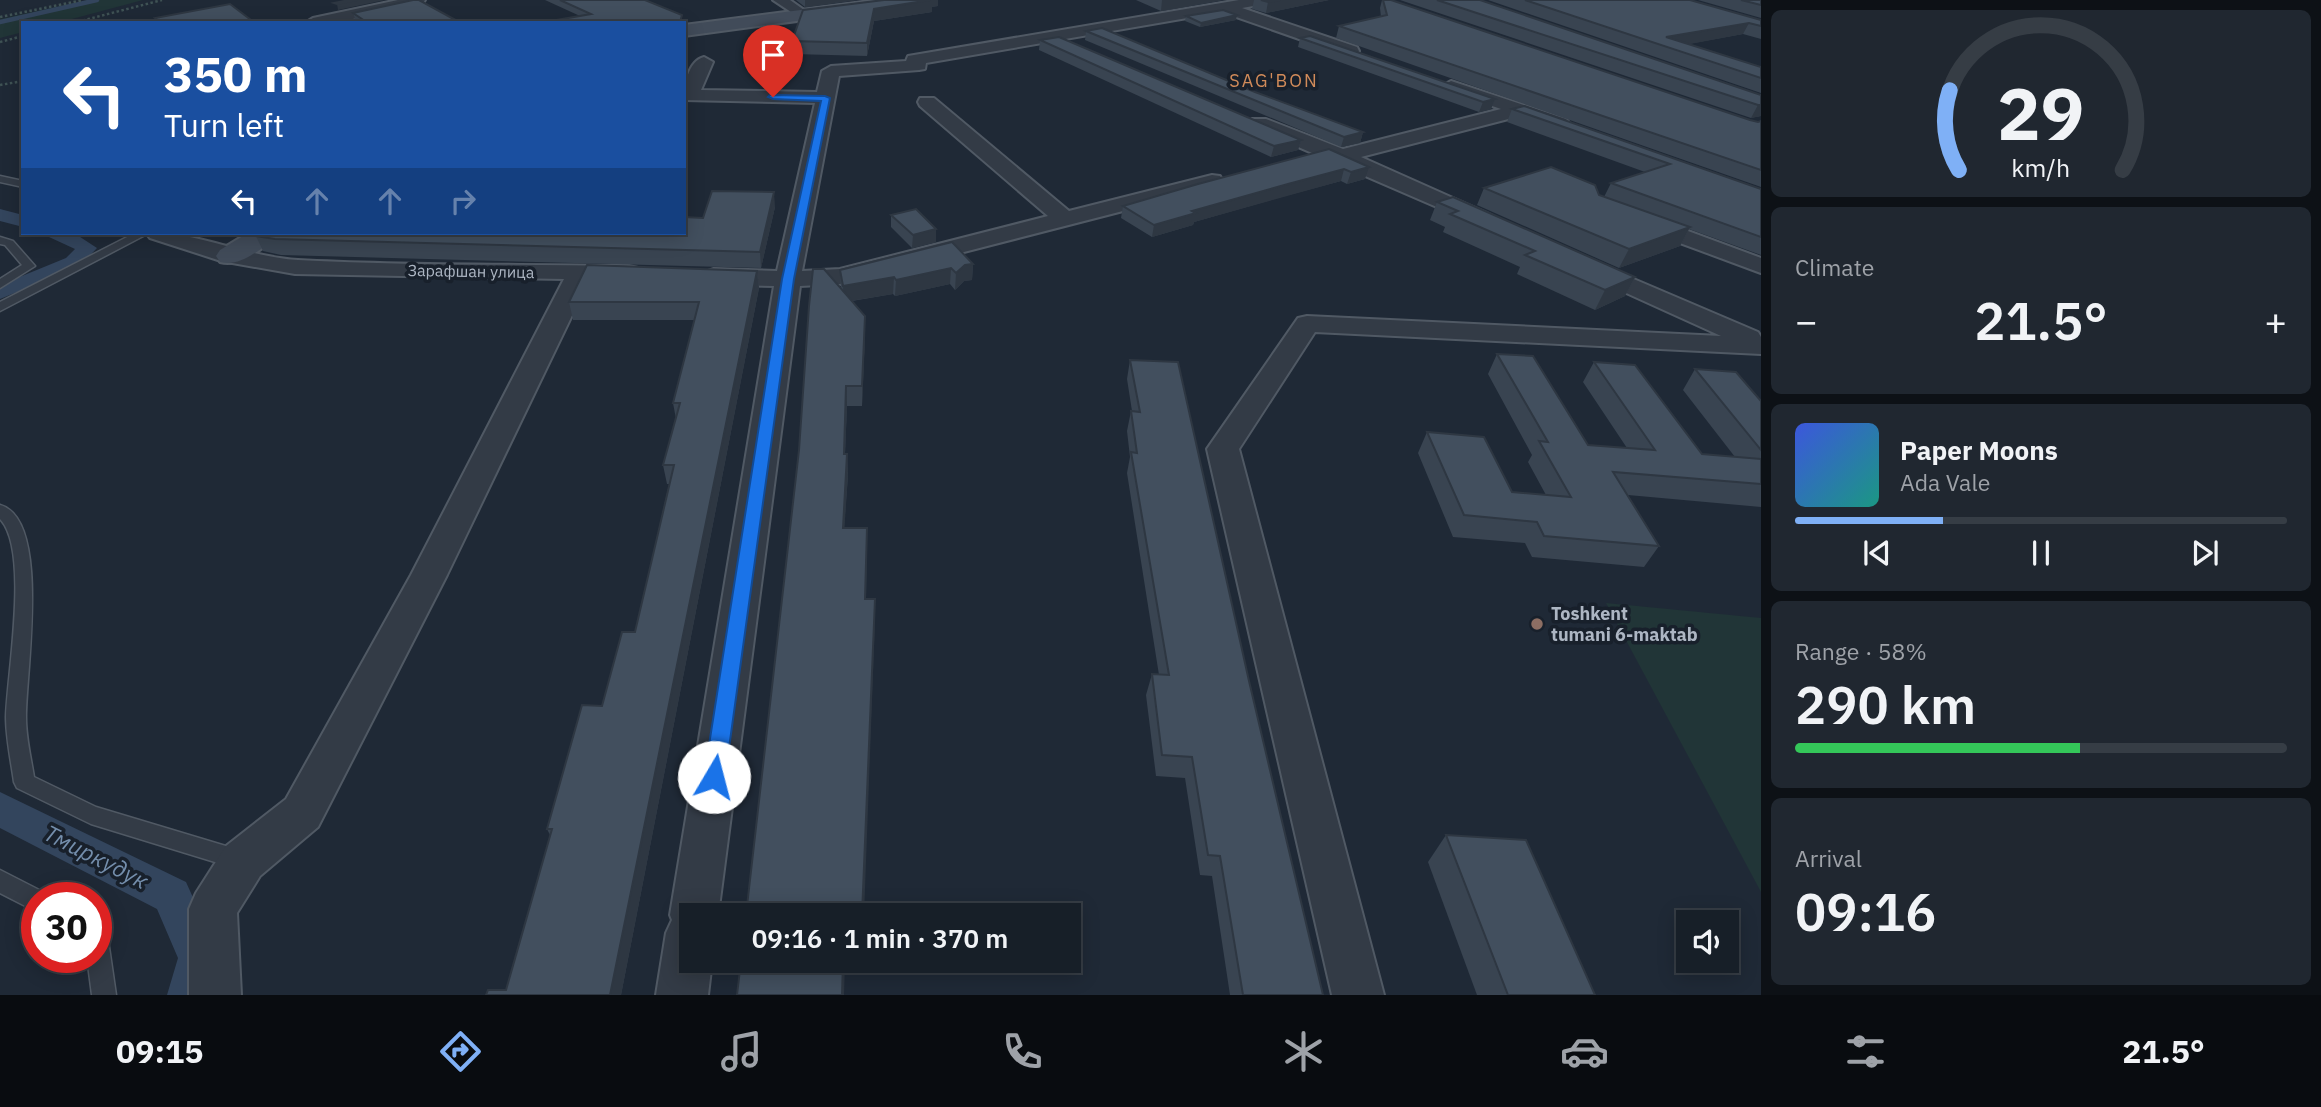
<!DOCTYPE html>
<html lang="en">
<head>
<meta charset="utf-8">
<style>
	body { margin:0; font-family:"IBM Plex Sans",sans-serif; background:#202730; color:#f1f3f6; height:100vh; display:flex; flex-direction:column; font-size:26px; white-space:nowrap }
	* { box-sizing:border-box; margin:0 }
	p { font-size:23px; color:#9ea2a8 }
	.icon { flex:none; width:38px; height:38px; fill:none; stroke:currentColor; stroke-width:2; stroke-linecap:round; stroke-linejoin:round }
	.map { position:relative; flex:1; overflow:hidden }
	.sheet { display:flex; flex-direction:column; gap:10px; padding:10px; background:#0d1116; width:560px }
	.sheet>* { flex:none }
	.guide { position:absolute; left:21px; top:21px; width:665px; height:214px; border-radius:0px; box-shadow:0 4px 18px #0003,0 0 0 2px #363d45; background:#1a4fa0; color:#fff; overflow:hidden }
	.controls { position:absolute; left:1676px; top:910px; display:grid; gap:14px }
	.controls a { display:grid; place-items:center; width:63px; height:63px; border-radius:0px; background:#171f28; box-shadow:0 4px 18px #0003,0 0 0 2px #363d45; font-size:35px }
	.speed { position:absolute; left:21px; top:882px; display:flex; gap:14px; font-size:35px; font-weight:700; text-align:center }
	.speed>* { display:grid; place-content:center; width:91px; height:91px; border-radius:50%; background:#171f28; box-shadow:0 4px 18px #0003,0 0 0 2px #363d45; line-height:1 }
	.speed .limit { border:10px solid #d22; background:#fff; color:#111 }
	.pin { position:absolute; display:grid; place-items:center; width:60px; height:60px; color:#fff; margin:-72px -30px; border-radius:50% 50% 50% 0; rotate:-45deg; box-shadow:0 0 7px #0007 }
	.pin .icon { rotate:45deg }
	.me { position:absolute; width:77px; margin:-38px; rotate:8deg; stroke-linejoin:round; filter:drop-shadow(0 0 5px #0008) }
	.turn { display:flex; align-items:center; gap:24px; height:147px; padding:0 28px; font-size:32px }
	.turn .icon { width:91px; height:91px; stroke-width:2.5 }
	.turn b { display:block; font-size:49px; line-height:60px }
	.lanes { display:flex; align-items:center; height:66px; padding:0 28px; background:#0003; justify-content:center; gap:35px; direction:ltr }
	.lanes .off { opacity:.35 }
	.big { font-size:52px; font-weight:600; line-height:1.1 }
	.sheet .widget { flex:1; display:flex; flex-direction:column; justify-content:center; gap:10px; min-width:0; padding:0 24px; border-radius:10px; background:#202730 }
	.sheet .dial { align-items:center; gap:0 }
	.dial svg { height:182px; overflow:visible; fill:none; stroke:#363d45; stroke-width:7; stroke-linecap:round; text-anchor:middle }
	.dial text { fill:#f1f3f6; stroke:none }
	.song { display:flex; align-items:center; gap:21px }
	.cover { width:84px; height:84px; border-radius:10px; background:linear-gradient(135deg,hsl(230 70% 55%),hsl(170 70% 35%)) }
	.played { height:7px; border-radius:4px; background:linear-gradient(90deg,#7fb0f6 30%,#363d45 30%) }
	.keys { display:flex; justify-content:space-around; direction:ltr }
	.heat { display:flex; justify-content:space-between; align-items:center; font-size:38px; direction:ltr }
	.charge { height:10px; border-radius:5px; background:linear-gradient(90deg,#34c759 58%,#363d45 0) }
	.trip { position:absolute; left:679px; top:903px; width:402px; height:70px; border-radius:0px; background:#171f28; box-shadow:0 4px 18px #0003,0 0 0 2px #363d45; font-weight:600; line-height:70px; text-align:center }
	.tabs { display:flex; height:112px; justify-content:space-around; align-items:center; background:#090c10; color:#9ea2a8 }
	.tabs .icon { width:49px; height:49px }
	.tabs .on { color:#7fb0f6 }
	.tabs b { font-size:32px; color:#f1f3f6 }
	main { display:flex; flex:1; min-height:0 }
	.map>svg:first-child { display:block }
	.green { fill:#213537 }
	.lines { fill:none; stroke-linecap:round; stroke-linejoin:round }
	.stream { stroke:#33455d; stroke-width:4.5 }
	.canal { fill:#33455d; fill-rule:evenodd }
	.lane-casing { stroke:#505964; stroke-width:3 }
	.street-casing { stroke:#505964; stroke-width:4 }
	.secondary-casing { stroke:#505964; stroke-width:4 }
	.path { stroke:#3f5254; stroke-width:2.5; stroke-dasharray:2.5 2.5; stroke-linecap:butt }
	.lane { fill:#333b46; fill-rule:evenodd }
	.street { fill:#333b46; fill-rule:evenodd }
	.secondary { fill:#414b59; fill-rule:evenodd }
	.wall { fill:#394451 }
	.shaded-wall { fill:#2e3742 }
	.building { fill:#424f5e; stroke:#2e3742; stroke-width:2 }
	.route { fill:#1a73e8; stroke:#114b97; stroke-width:2 }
	.education-dot { fill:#8d6e63; stroke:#18202b; stroke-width:2.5 }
	.labels { text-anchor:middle; stroke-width:7; stroke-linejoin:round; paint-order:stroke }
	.far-street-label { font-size:16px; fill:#adb6c3; stroke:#18202b }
	.far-quarter-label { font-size:18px; letter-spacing:2px; fill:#d18b5a; stroke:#18202b }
	.poi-label { font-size:18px; font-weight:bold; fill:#adb6c3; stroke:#18202b; text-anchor:start }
	.near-water-label { font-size:23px; font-style:italic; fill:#748eac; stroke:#18202b }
</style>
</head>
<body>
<main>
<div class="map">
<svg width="1761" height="995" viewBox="0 0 1761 995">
	<rect width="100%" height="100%" fill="#1f2936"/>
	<!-- green -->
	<g class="green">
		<path d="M88 0H143L57 23H23V32L0 38V19Z"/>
		<path d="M1606 603 1761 618V892Z"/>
	</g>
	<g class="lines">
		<!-- stream -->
		<path class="stream" d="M0 22 97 0"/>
		<!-- canal -->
		<g class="canal">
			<path d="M0 209 23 215V227L0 221Z"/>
			<path d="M46 233H74L97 248 80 266 0 299V285L66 258 75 249 49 237Z"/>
			<path d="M0 792 186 882 220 958 211 995H167L178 958 157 909 0 828Z"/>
		</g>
		<!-- lane casing -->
		<g class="lane-casing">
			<g id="lane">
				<path d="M0 176 23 181V187L0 182Z"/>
				<path d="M135 233H149L0 311V302Z"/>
				<path d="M0 237 13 241 35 266 0 288V279L22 265 5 245 0 244Z"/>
				<path d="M0 505C52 519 25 677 26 718 26 738 31 758 34 777L96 807 249 853 252 860 249 867 241 870 91 824 17 788 14 782C11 761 6 738 6 717 7 675 30 550 0 519Z"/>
				<path d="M0 870 45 893 47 898H37V912L0 893Z"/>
				<path d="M96 929 104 932 108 940 116 995H92L87 957H96Z"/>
			</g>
		</g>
		<!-- street casing -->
		<g class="street-casing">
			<g id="street">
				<path d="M398 0H425L423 3 335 23H305L313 18Z"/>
				<path d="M773 0H790L811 15 803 20Z"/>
				<path d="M1239 0H1272L1270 3 1242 8 1357 47 1359 51 1357 55H1345L1222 12 926 63 925 69 919 70 839 76 802 271 840 269 1048 216 920 106 918 102 920 98H934L1069 211 1212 175 1220 176 1223 181 1220 186 840 284 800 286 718 915H691V961H712L708 995H656L666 933 672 920 670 915 774 286 714 285 705 282 701 277 705 272 714 269 777 271 815 103 684 100C684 86 688 61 704 57L713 62 701 90 817 92 822 71 831 66 906 61 908 56 914 55Z"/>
				<path d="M1451 81 1566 119 1569 123 1559 129 1520 116 1361 157 1491 215 1494 220 1491 225 1483 227 1252 127 1249 123 1252 119H1266L1343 149 1501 109 1445 90 1442 86Z"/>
				<path d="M1642 214 1761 258V273L1634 226 1631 221 1634 216Z"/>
				<path d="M146 233C198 231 246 257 298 260 408 266 519 264 629 266L638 268 641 273 638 278 589 280 447 575 318 827 260 876 237 913 241 995H189V909L196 893 226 846 286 799 411 575 564 279 295 274 221 261 150 238Z"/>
				<path d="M1589 260 1758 332 1761 337V354L1315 332 1239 449 1384 995H1332L1207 449 1298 318 1307 316 1721 336 1580 272 1577 267 1580 262Z"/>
			</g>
		</g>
		<!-- secondary casing -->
		<g class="secondary-casing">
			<g id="secondary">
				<path d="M878 0H926L917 5 684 36V25Z"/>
				<path d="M248 233H280L276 239C258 250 241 267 220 262L216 256 220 250Z"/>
			</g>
		</g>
		<!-- path -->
		<g class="path">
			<path d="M0 17 83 0"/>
			<path d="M73 23 162 0"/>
			<path d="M0 42 23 36"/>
			<path d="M0 85 23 81"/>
		</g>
		<!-- lane -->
		<use href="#lane" class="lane"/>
		<!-- street -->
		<use href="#street" class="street"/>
		<!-- secondary -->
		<use href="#secondary" class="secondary"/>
	</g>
	<!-- wall -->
	<g class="wall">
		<path d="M545 0H645L682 23H546L545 22 580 16Z"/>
		<path d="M796 0H857L805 7Z"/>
		<path d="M1136 0H1223L1161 11Z"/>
		<path d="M1254 0H1329L1266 13 1252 9Z"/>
		<path d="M1382 0H1391L1750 120 1758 122 1761 121V187L1336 38 1339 26 1381 17 1380 8Z"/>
		<path d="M1400 0H1480L1761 95V116L1751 118Z"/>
		<path d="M1488 0H1690L1761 20V39L1743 34 1688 44 1761 67V93Z"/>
		<path d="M1698 0H1761V18Z"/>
		<path d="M938 6 932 7V12L874 21 867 56 793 54 792 41 803 10Z"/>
		<path d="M353 13 461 23H358L356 21Z"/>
		<path d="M1186 16 1236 20 1200 27 1185 21Z"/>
		<path d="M1086 31 1363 132 1360 143 1341 147 1085 40Z"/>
		<path d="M1300 38 1495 99 1491 109 1479 112 1298 47Z"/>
		<path d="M1040 40 1301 140 1298 150 1271 157 1039 50Z"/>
		<path d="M1512 109 1761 189V255L1689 229 1680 246 1619 268 1477 205 1484 188 1599 195 1604 197 1611 183 1645 172 1507 122Z"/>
		<path d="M1329 149 1365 179 1347 184 1341 181 1285 196 1194 222 1193 225 1152 237 1121 218 1123 206Z"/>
		<path d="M1437 202 1635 277 1625 296 1595 310 1517 274 1520 267 1443 232 1445 227 1430 220Z"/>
		<path d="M775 207 761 268 281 255 263 251 256 236 684 233 703 218Z"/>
		<path d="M891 215 936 229V242L912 248 891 227Z"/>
		<path d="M973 264 972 280 964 281 955 290 950 284 895 296 893 294 852 301 865 335 862 406H847L845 454H847L848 475 844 528H867L866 599 875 620 746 915 841 289 840 270Z"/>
		<path d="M757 271 759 288 621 995H486L506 990 550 835 547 829 635 632 669 484H667L663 465 676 419 673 403 694 320H573L569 302Z"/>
		<path d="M1497 354 1588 445 1627 448 1583 382 1594 362 1702 454 1735 457 1683 390 1695 369 1761 401V507L1628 495 1659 546 1644 567 1532 557 1525 543 1453 537 1418 453 1427 432 1512 492 1546 495 1528 462 1532 455 1488 374Z"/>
		<path d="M1130 360 1249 681 1323 995H1230L1212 876 1200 875 1185 778 1156 776 1146 695 1152 674 1159 675 1127 473 1130 457 1127 431 1131 411H1132L1127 379Z"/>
		<path d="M1446 835 1595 995H1477L1428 862Z"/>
	</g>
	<!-- shaded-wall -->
	<g class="shaded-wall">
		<path d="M357 0H385L338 10 337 4Z"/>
		<path d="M805 0H857L805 7Z"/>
		<path d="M926 0H938V6L932 7V12L874 21 867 56V43L874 9Z"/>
		<path d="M1162 0H1223L1161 11Z"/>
		<path d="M1280 0H1329L1266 13 1268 2Z"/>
		<path d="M1237 15 1236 20 1200 27 1201 23Z"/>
		<path d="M1749 23 1743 34 1669 48 1666 37Z"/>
		<path d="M1495 99 1491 109 1479 112 1483 102Z"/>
		<path d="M1758 105H1761V116L1751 118Z"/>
		<path d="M1363 132 1360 143 1341 147 1344 137Z"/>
		<path d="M1301 140 1298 150 1271 157 1274 146Z"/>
		<path d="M1369 167 1365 179 1347 184 1351 172Z"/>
		<path d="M1344 169 1341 181 1194 222 1193 225 1152 237 1154 225 1192 211Z"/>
		<path d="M774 192 775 207 761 268 760 252Z"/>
		<path d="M1690 227 1680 246 1619 268 1629 249Z"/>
		<path d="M936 229V242L912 248 913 235Z"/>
		<path d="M973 264 972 280 964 281 955 290 956 273 965 265Z"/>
		<path d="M951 268 950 284 895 296 896 280Z"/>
		<path d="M757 271 759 288 621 995H610Z"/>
		<path d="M894 277 893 294 844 302 843 286Z"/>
		<path d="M1635 277 1625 296 1595 310 1605 290Z"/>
		<path d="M865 316V335L862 406V386Z"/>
		<path d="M846 386 847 406 844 475V454Z"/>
		<path d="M847 454 848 475 843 549V528Z"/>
		<path d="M867 528V549L865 620V599Z"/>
		<path d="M875 599V620L864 915H862Z"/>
		<path d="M843 961H845L844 995H842Z"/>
	</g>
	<!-- building -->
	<g class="building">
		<path d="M349 0H357L337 4 334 3Z"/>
		<path d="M413 0H419L461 23H368L353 13Z"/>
		<path d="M560 0H645L682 15 680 22 678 23H547L545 22 591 14Z"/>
		<path d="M884 0H930L874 9 867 43 792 41 803 10Z"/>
		<path d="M1261 0H1280L1268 2Z"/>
		<path d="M1383 0H1391L1750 120 1758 122 1761 121V170L1339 26 1387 15Z"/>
		<path d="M1437 0H1480L1761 95V105H1758Z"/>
		<path d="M1525 0H1690L1761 20V26L1749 23 1666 37 1761 67V78Z"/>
		<path d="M1741 0H1761V5Z"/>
		<path d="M230 4 255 23H161L155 18Z"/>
		<path d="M1223 10 1237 15 1201 23 1186 16Z"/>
		<path d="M1102 28 1255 92 1363 132 1344 137 1086 31Z"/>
		<path d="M1310 36 1495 99 1483 102 1300 38Z"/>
		<path d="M1059 37 1301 140 1274 146 1040 40Z"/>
		<path d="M1524 106 1761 189V237L1611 183 1670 164 1512 109Z"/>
		<path d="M1329 149 1369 167 1351 172 1344 169 1288 184 1192 211 1196 213 1154 225 1123 206 1198 184Z"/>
		<path d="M1551 167 1595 185 1599 195 1690 227 1629 249 1484 188Z"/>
		<path d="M712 191 774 192 760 252 275 239 256 236 260 233H684V217L703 218Z"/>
		<path d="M1453 197 1635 277 1605 290 1525 255 1535 251 1450 214 1458 211 1437 202Z"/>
		<path d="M916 209 936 229 913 235 891 215Z"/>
		<path d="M952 242 973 264 965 265 956 273 951 268 896 280 894 277 843 286 840 270Z"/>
		<path d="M587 265 757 271 610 995H486L488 990H506L552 829H547L582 705 602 706 622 632H635L674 465H663L680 403H673L699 302H569Z"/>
		<path d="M813 269H824L865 316 862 386H846L844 454H847L843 528H867L865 599H875L862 915H746L799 450 809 306Z"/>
		<path d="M1497 354 1533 356 1588 445 1655 450 1594 362 1635 365 1702 454 1761 459V484L1613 472 1659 546 1544 536 1537 522 1464 515 1427 432 1484 437 1512 492 1571 497 1539 441 1548 442Z"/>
		<path d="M1130 360 1178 362 1249 681 1323 995H1243L1220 856 1208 855 1192 757 1162 755 1152 674 1169 675 1131 452 1137 453 1131 411 1140 412Z"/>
		<path d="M1695 369 1736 372 1761 401V450Z"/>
		<path d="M1446 835 1526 840 1595 995H1508Z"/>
		<path d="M741 961H843L842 995H737Z"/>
	</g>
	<!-- route -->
	<path class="route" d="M770 95 825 96 830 98 794 279 725 777 722 783 714 786 707 783 704 777 782 279 821 101 773 99 768 97Z"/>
	<!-- markers -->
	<circle class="education-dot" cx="1537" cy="624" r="7"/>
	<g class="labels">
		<!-- far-street labels -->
		<g class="far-street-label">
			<text transform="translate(471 271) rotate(1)" y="6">Зарафшан улица</text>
		</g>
		<!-- far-quarter labels -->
		<g class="far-quarter-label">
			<text x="1274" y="87">SAG'BON</text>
		</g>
		<!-- poi labels -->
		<g class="poi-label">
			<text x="1551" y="620">Toshkent<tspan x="1551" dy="21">tumani 6-maktab</tspan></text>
		</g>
		<!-- near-water labels -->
		<g class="near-water-label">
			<text transform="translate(96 857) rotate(27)" y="8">Тмиркудук</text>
		</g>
	</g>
</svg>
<div class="controls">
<a><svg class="icon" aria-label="sound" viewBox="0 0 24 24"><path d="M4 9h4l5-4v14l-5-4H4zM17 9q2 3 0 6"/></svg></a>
</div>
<div class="speed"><div class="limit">30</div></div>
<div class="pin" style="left:773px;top:97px;background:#d93025"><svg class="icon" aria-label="arrive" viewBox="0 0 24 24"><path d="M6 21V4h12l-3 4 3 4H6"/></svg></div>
<svg class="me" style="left:714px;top:777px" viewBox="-20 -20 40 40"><circle r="19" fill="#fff"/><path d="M0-13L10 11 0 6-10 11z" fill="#1a73e8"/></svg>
<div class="trip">09:16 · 1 min · 370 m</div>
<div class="guide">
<div class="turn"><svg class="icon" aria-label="left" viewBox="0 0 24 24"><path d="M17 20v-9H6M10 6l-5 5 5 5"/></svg><div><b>350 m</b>Turn left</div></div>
<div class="lanes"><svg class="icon" aria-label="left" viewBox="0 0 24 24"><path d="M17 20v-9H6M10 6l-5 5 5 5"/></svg><svg class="icon off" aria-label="ahead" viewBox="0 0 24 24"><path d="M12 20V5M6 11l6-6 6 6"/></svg><svg class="icon off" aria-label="ahead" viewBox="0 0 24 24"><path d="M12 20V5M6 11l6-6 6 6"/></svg><svg class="icon off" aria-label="right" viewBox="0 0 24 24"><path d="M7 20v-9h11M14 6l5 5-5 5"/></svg></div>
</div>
</div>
<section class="sheet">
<div class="widget dial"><svg viewBox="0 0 100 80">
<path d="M14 69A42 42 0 1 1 86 69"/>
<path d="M14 69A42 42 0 0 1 10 34" stroke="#7fb0f6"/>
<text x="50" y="56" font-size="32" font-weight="700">29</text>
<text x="50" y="72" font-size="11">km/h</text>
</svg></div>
<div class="widget"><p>Climate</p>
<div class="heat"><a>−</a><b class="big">21.5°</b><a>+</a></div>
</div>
<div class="widget">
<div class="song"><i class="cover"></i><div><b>Paper Moons</b><p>Ada Vale</p></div></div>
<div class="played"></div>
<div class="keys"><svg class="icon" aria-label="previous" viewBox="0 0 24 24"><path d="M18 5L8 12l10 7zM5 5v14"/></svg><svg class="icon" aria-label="pause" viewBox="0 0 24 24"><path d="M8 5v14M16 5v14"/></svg><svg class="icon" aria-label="next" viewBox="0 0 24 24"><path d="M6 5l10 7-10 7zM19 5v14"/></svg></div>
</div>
<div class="widget"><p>Range · 58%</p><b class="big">290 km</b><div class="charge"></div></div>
<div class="widget"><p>Arrival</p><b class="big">09:16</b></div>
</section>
</main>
<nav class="tabs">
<b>09:15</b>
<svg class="icon on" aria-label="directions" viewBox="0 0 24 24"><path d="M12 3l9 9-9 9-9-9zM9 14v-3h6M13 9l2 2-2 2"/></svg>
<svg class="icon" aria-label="music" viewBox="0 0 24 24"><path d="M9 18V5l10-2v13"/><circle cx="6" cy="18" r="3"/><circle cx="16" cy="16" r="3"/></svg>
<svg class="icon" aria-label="phone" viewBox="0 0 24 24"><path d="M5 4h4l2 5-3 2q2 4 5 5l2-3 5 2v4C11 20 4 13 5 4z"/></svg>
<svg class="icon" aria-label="climate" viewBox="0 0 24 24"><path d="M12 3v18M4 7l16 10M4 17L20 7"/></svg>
<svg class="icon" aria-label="car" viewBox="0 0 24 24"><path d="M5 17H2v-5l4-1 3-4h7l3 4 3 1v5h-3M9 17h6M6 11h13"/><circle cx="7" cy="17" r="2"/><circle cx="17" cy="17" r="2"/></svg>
<svg class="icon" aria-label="filters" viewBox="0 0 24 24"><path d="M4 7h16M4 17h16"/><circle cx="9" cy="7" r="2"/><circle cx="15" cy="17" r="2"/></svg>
<b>21.5°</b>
</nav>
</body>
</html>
